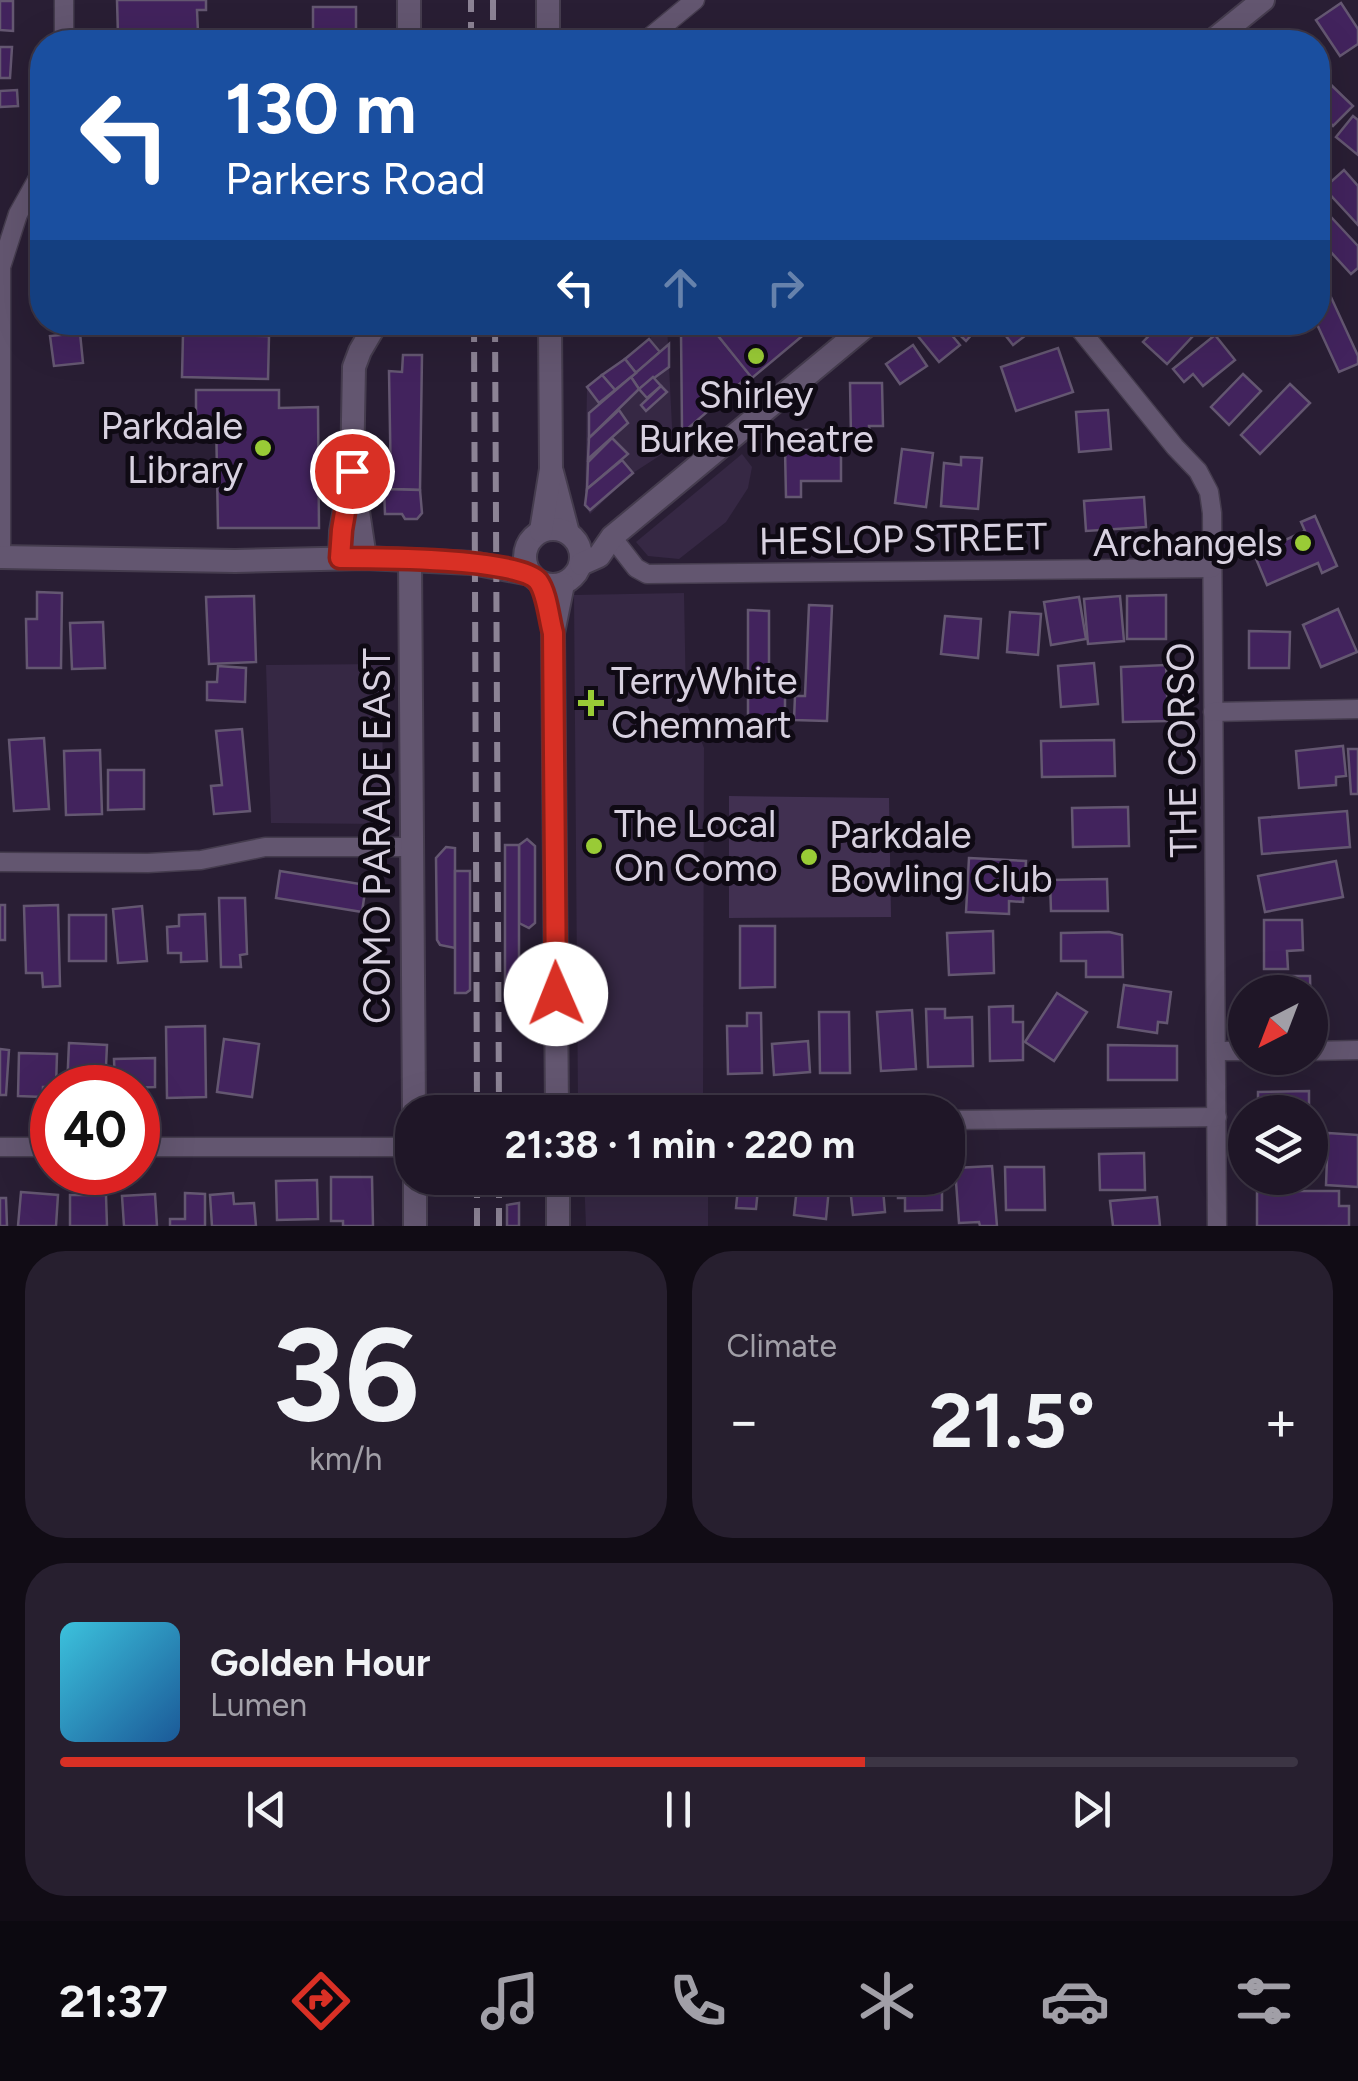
<!DOCTYPE html>
<html lang="en">
<head>
<meta charset="utf-8">
<style>
	body { margin:0; font-family:Figtree,sans-serif; background:#271f2f; color:#f1f3f6; height:100vh; display:flex; flex-direction:column; font-size:38px; white-space:nowrap }
	* { box-sizing:border-box; margin:0 }
	p { font-size:32px; color:#a19fa7 }
	.icon { flex:none; width:55px; height:55px; fill:none; stroke:currentColor; stroke-width:2; stroke-linecap:round; stroke-linejoin:round }
	.map { position:relative; height:1226px; overflow:hidden }
	.details { display:flex; flex-direction:column; gap:25px; padding:25px; background:#110c15; flex:1 }
	.details>* { flex:none }
	.hud { position:absolute; left:30px; top:30px; width:1300px; height:305px; border-radius:40px; box-shadow:0 10px 40px #0002,0 0 0 2px #3c3544; background:#1a4fa0; color:#fff; overflow:hidden }
	.needle { width:65px; rotate:222deg }
	.buttons { position:absolute; left:1228px; top:975px; display:grid; gap:20px }
	.buttons a { display:grid; place-items:center; width:100px; height:100px; border-radius:50%; background:#1f1627; box-shadow:0 10px 40px #0002,0 0 0 2px #3c3544; font-size:50px }
	.speed { position:absolute; left:30px; top:1065px; display:flex; gap:20px; font-size:50px; font-weight:700; text-align:center }
	.speed>* { display:grid; place-content:center; width:130px; height:130px; border-radius:50%; background:#1f1627; box-shadow:0 10px 40px #0002,0 0 0 2px #3c3544; line-height:1 }
	.speed .limit { border:15px solid #d22; background:#fff; color:#111 }
	.pin { position:absolute; display:grid; place-items:center; width:85px; height:85px; color:#fff; margin:-42px; border:5px solid #fff; border-radius:50%; box-shadow:0 2px 10px #0007 }
	.me { position:absolute; width:110px; margin:-55px; rotate:359deg; stroke-linejoin:round; filter:drop-shadow(0 0 8px #0008) }
	.turn { display:flex; align-items:center; gap:35px; height:210px; padding:0 30px; font-size:45px }
	.turn .icon { width:130px; height:130px; stroke-width:2.5 }
	.turn b { display:block; font-size:70px; line-height:85px }
	.lanes { display:flex; align-items:center; height:95px; padding:0 30px; background:#0003; justify-content:center; gap:50px; direction:ltr }
	.lanes .off { opacity:.35 }
	.big { font-size:75px; font-weight:700; line-height:1.1 }
	.details .widget { flex:1; display:flex; flex-direction:column; justify-content:center; gap:15px; min-width:0; padding:0 35px; border-radius:40px; background:#271f2f }
	.details .dial { align-items:center; gap:0 }
	.dial b { font-size:130px; line-height:1 }
	.song { display:flex; align-items:center; gap:30px }
	.cover { width:120px; height:120px; border-radius:15px; background:linear-gradient(135deg,hsl(190 70% 55%),hsl(210 70% 35%)) }
	.played { height:10px; border-radius:5px; background:linear-gradient(90deg,#d93025 65%,#3c3544 65%) }
	.keys { display:flex; justify-content:space-around; direction:ltr }
	.heat { display:flex; justify-content:space-between; align-items:center; font-size:55px; direction:ltr }
	.details .tiles { flex:1; display:grid; gap:25px; grid-template-columns:1fr 1fr }
	.widget:last-child { grid-column:span 2 }
	.trip { position:absolute; left:395px; top:1095px; width:570px; height:100px; border-radius:40px; background:#1f1627; box-shadow:0 10px 40px #0002,0 0 0 2px #3c3544; font-weight:700; line-height:100px; text-align:center }
	.tab-bar { display:flex; height:160px; justify-content:space-around; align-items:center; background:#0c0910; color:#a19fa7 }
	.tab-bar .icon { width:70px; height:70px }
	.tab-bar .selected { color:#d93025 }
	.tab-bar b { font-size:45px; color:#f1f3f6 }
	.map>svg:first-child { display:block }
	.built { fill:#362844 }
	.green { fill:#413051 }
	.building { fill:#42235d; stroke:#645771; stroke-width:2.5 }
	.lines { fill:none; stroke-linecap:round; stroke-linejoin:round }
	.street-casing { stroke:#453c4e; stroke-width:21 }
	.secondary-casing { stroke:#453c4e; stroke-width:26 }
	.street { stroke:#635670; stroke-width:18 }
	.secondary { stroke:#635670; stroke-width:22 }
	.rail { stroke:#8c8395; stroke-width:6; stroke-dasharray:20 10; stroke-linecap:butt }
	.route-casing { stroke:#8d1f18; stroke-width:25 }
	.route { stroke:#d93025; stroke-width:18 }
	.poi-dot { fill:#99cb36; stroke:#0f0a14; stroke-width:4 }
	.labels { text-anchor:middle; stroke-width:10; stroke-linejoin:round; paint-order:stroke }
	.poi-label { font-size:38px; fill:#d8d1e0; stroke:#0f0a14; text-anchor:start }
	.street-label { font-size:38px; fill:#d8d1e0; stroke:#0f0a14 }
</style>
</head>
<body>
<div class="map">
<svg width="1358" height="1226" viewBox="0 0 1358 1226">
	<rect width="100%" height="100%" fill="#291e34"/>
	<!-- built -->
	<g class="built">
		<path d="M667 325 673 447 633 473 590 514 585 505 587 387Z"/>
		<path d="M742 454 752 467 748 488 726 522 679 559 648 556 636 542Z"/>
		<path d="M684 593 686 702 704 748 703 1106 578 1105 574 595Z"/>
		<path d="M383 664 382 824 271 823 266 665Z"/>
		<path d="M584 1178H708V1226H586Z"/>
	</g>
	<!-- green -->
	<path class="green" d="M729 796 889 798 891 917 729 918Z"/>
	<!-- building -->
	<g class="building">
		<path d="M117 0H206V10H197L198 32 118 35Z"/>
		<path d="M0 1H13V31L0 30Z"/>
		<path d="M1341 3 1358 29V44L1340 56 1316 20Z"/>
		<rect x="313" y="7" width="43" height="35"/>
		<path d="M0 47H12L10 78H0Z"/>
		<path d="M1327 81 1353 106 1333 126 1318 111V90Z"/>
		<path d="M17 90 18 106 0 107V91Z"/>
		<path d="M1353 116 1358 120V155L1336 137Z"/>
		<path d="M1318 134 1330 149 1318 160Z"/>
		<path d="M1344 170 1358 186V225L1324 188Z"/>
		<path d="M1318 203 1358 246V268L1351 274 1318 238Z"/>
		<path d="M1330 295 1358 356V364L1339 372 1316 322 1318 301Z"/>
		<path d="M693 322H707L750 375 686 430 682 429 681 332Z"/>
		<path d="M707 322H789L801 337 752 378Z"/>
		<path d="M932 322H941L960 345 939 362 917 335Z"/>
		<path d="M946 322H983L966 341Z"/>
		<path d="M995 322H1023L1030 332 1013 345Z"/>
		<path d="M1162 322 1204 324 1167 364 1143 342Z"/>
		<path d="M80 333 83 363 54 366 50 336Z"/>
		<path d="M183 334 269 336 268 379 182 377Z"/>
		<path d="M1215 335 1235 360 1203 386 1193 374 1184 382 1173 369Z"/>
		<path d="M649 339 660 352 636 373 625 359Z"/>
		<path d="M669 344V367L639 389 631 377Z"/>
		<path d="M913 345 927 366 900 384 886 364Z"/>
		<path d="M1058 348 1073 392 1016 411 1001 367Z"/>
		<path d="M403 355H422L420 490 391 489 389 371 402 372Z"/>
		<path d="M625 359 636 373 615 390 602 375Z"/>
		<path d="M1243 374 1261 391 1229 425 1211 407Z"/>
		<path d="M602 375 615 390 599 403 587 387Z"/>
		<path d="M631 377 639 389 589 438V413Z"/>
		<path d="M653 377 661 386 647 398 639 389Z"/>
		<path d="M850 383H882L883 426H869L870 435 851 436Z"/>
		<path d="M1290 384 1310 403 1260 454 1241 435Z"/>
		<path d="M661 386 667 392 646 411 641 405Z"/>
		<path d="M196 390H279V408L318 407 319 528H218L216 417 196 418Z"/>
		<path d="M619 410 628 423 588 459 589 438Z"/>
		<path d="M1108 410 1111 449 1079 452 1076 412Z"/>
		<path d="M802 430H830V434H841V481H801V497H786L785 449H803Z"/>
		<path d="M612 438 628 454 587 489 588 462Z"/>
		<path d="M902 449 933 453 926 507 895 503Z"/>
		<path d="M961 457 982 458 978 509 941 506 944 463 961 465Z"/>
		<path d="M622 460 633 473 590 510 585 505 587 489Z"/>
		<path d="M384 489 420 490 422 513 417 519H405L402 514H385Z"/>
		<path d="M1144 497 1146 527 1086 531 1084 501Z"/>
		<path d="M1315 516 1337 566 1322 573 1318 563 1267 585 1254 554 1305 531 1301 522Z"/>
		<path d="M37 592 62 593 61 668H27L26 619H37Z"/>
		<path d="M1166 595V639H1127V596Z"/>
		<path d="M254 596 256 662 209 664 206 597Z"/>
		<path d="M1120 596 1124 641 1088 644 1084 599Z"/>
		<path d="M1079 597 1086 639 1051 645 1044 602Z"/>
		<path d="M809 605 832 606 827 721 794 720 795 696H805Z"/>
		<path d="M1338 609 1357 652 1321 667 1303 625Z"/>
		<path d="M748 610 769 611V694H785V721H748Z"/>
		<path d="M1010 612 1041 614 1038 655 1007 652Z"/>
		<path d="M945 616 981 619 978 658 941 654Z"/>
		<path d="M103 622 105 668 72 669 70 623Z"/>
		<path d="M1249 631 1290 632 1289 668H1249Z"/>
		<path d="M1094 663 1098 704 1061 707 1058 666Z"/>
		<path d="M1166 665 1168 721 1123 722 1121 667Z"/>
		<path d="M218 666 246 668 245 702 207 700V682H217Z"/>
		<path d="M242 729 250 811 214 814 211 786 222 785 216 731Z"/>
		<path d="M44 738 49 809 14 811 9 740Z"/>
		<path d="M1114 740 1115 776 1042 777 1041 741Z"/>
		<path d="M1343 746 1346 776 1336 777V785L1299 788 1296 751Z"/>
		<path d="M1348 749H1358V794H1351Z"/>
		<path d="M100 750 102 814 66 815 64 751Z"/>
		<path d="M108 770H144V809L108 810Z"/>
		<path d="M1128 807 1129 846 1073 847 1072 808Z"/>
		<path d="M1347 811 1350 847 1262 854 1259 818Z"/>
		<path d="M527 839 535 846V923L529 928 519 923V845Z"/>
		<path d="M505 845H519V1009L505 1003Z"/>
		<path d="M446 847 455 848V948L440 945 437 940 436 858Z"/>
		<path d="M969 858 1026 861 1023 902 1009 901V914L966 912Z"/>
		<path d="M1336 861 1343 897 1265 912 1258 876Z"/>
		<path d="M280 871 366 885 362 912 276 898Z"/>
		<path d="M455 871H470V990L466 993H455Z"/>
		<path d="M1107 879 1108 911H1051L1050 880Z"/>
		<path d="M219 898H245L247 954 240 955 241 967H221Z"/>
		<rect x="0" y="905" width="5" height="35"/>
		<path d="M58 905 60 986 43 987 42 973H26L24 906Z"/>
		<path d="M142 906 147 961 118 963 113 909Z"/>
		<path d="M205 914 207 961 181 962V953H168L167 927 179 926V915Z"/>
		<rect x="69" y="915" width="37" height="46"/>
		<path d="M1264 920H1302L1303 950 1287 951 1288 969H1264Z"/>
		<path d="M740 926H775V987L740 988Z"/>
		<path d="M993 931 994 973 949 975 947 933Z"/>
		<path d="M1109 932 1122 935 1123 977H1086V961H1061V933Z"/>
		<path d="M1268 976H1310L1311 1019 1310 992H1268Z"/>
		<path d="M1124 985 1171 992 1167 1023 1158 1022 1157 1033 1118 1027Z"/>
		<path d="M1057 993 1087 1012 1054 1061 1025 1042Z"/>
		<path d="M1013 1006V1022H1023V1060L990 1061 989 1007Z"/>
		<path d="M926 1009H945V1018L972 1017 973 1066 928 1067Z"/>
		<path d="M912 1010 916 1069 881 1071 877 1012Z"/>
		<path d="M819 1012H849L850 1073H820Z"/>
		<path d="M747 1013H761L762 1073 728 1074 727 1026H747Z"/>
		<path d="M205 1026 206 1097 167 1098 166 1027Z"/>
		<path d="M224 1039 259 1044 252 1097 217 1092Z"/>
		<path d="M808 1041 810 1072 774 1075 772 1044Z"/>
		<path d="M69 1043 107 1045 105 1088H67Z"/>
		<path d="M1108 1045 1177 1046V1080H1108Z"/>
		<path d="M0 1049 9 1050 6 1095H0Z"/>
		<path d="M19 1053 57 1054 56 1087H43V1097L18 1096Z"/>
		<path d="M155 1058V1087L115 1088 114 1059Z"/>
		<path d="M1309 1091V1112H1258V1092Z"/>
		<path d="M1328 1133 1358 1135V1187L1326 1185Z"/>
		<path d="M1144 1153 1145 1190H1100L1099 1154Z"/>
		<path d="M992 1166 997 1226H980L979 1222 959 1223 955 1168Z"/>
		<path d="M1005 1167H1044L1045 1210H1006Z"/>
		<path d="M331 1177H372L373 1226H343V1221H331Z"/>
		<path d="M739 1178H759L756 1209 736 1208Z"/>
		<path d="M798 1178H830L826 1219 794 1215Z"/>
		<path d="M849 1178H882L885 1212 853 1215Z"/>
		<path d="M898 1178H942V1210L905 1211V1198H898Z"/>
		<path d="M1260 1178H1303L1304 1179 1260 1183Z"/>
		<path d="M317 1180 318 1219 277 1220 276 1181Z"/>
		<path d="M1257 1191H1339V1206H1349V1226H1257Z"/>
		<path d="M21 1192 58 1195 56 1226H18Z"/>
		<path d="M185 1193 205 1194V1226H170V1219H185Z"/>
		<path d="M233 1193 234 1204 254 1203 256 1226H212L210 1195Z"/>
		<path d="M155 1194 157 1226H124L122 1196Z"/>
		<path d="M70 1195H106L107 1226H70Z"/>
		<path d="M1157 1197 1160 1226H1113L1110 1201Z"/>
		<path d="M0 1198H6L7 1226H0Z"/>
		<path d="M519 1203V1226H507V1205Z"/>
	</g>
	<g class="lines">
		<!-- street casing -->
		<g class="street-casing">
			<g id="street">
				<path d="M64 0V42"/>
				<path d="M644 42 695 0"/>
				<path d="M1074 322 1175 447 1198 471 1209 492 1212 513 1217 1226"/>
				<path d="M612 537 636 568 647 574 1212 568"/>
				<path d="M1 557V267L18 214 42 171"/>
				<path d="M1213 712 1358 709"/>
				<path d="M0 862 148 863 201 860 265 847H412"/>
				<path d="M1218 1051H1245"/>
				<path d="M1310 1051 1358 1050"/>
				<path d="M948 1120 1217 1117"/>
				<path d="M0 1147H52"/>
				<path d="M138 1147H412"/>
			</g>
		</g>
		<!-- secondary casing -->
		<g class="secondary-casing">
			<g id="secondary">
				<path d="M409 0V42"/>
				<path d="M548 0V42"/>
				<path d="M1211 42 1263 0"/>
				<path d="M552 472 568 533"/>
				<path d="M354 485 365 558"/>
				<circle cx="553" cy="557" r="28"/>
				<path d="M541 531 551 469 550 322"/>
				<path d="M0 557 235 561 365 558 472 563 530 574"/>
				<path d="M340 558 341 531 352 471 354 367 360 351 377 322"/>
				<path d="M410 560 414 1112"/>
				<path d="M581 564 599 556 612 537 871 322"/>
				<path d="M557 1112 553 633 563 584"/>
				<path d="M415 1178V1226"/>
				<path d="M558 1178V1226"/>
			</g>
		</g>
		<!-- street -->
		<use href="#street" class="street"/>
		<!-- secondary -->
		<use href="#secondary" class="secondary"/>
		<!-- rail -->
		<g class="rail">
			<path d="M493 0V42"/>
			<path d="M471 42V0"/>
			<path d="M474 322 477 1112"/>
			<path d="M495 322 499 1112"/>
			<path d="M477 1178V1226"/>
			<path d="M499 1178V1226"/>
		</g>
	</g>
	<g class="lines">
		<!-- route casing -->
		<g class="route-casing">
			<path id="route" d="M352 471 342 530 340 558C375 558 520 558 538 581 547 593 549 619 553 633L556 994"/>
		</g>
		<!-- route -->
		<use href="#route" class="route"/>
	</g>
	<!-- markers -->
	<g class="poi-dot">
		<circle cx="756" cy="356" r="10"/>
		<circle cx="263" cy="448" r="10"/>
		<circle cx="1303" cy="543" r="10"/>
		<path d="M586 688h10v10h10v10h-10v10h-10v-10h-10v-10h10z"/>
		<circle cx="594" cy="846" r="10"/>
		<circle cx="809" cy="857" r="10"/>
	</g>
	<g class="labels">
		<!-- poi labels -->
		<g class="poi-label">
			<text x="756" y="408" text-anchor="middle">Shirley<tspan x="756" dy="44">Burke Theatre</tspan></text>
			<text x="243" y="439" text-anchor="end">Parkdale<tspan x="243" dy="44">Library</tspan></text>
			<text x="1283" y="556" text-anchor="end">Archangels</text>
			<text x="611" y="694">TerryWhite<tspan x="611" dy="44">Chemmart</tspan></text>
			<text x="614" y="837">The Local<tspan x="614" dy="44">On Como</tspan></text>
			<text x="829" y="848">Parkdale<tspan x="829" dy="44">Bowling Club</tspan></text>
		</g>
		<!-- street labels -->
		<g class="street-label">
			<text transform="translate(903 539) rotate(-1)" y="13">HESLOP STREET</text>
			<text transform="translate(1182 750) rotate(-91)" y="13">THE CORSO</text>
			<text transform="translate(377 836) rotate(-90)" y="13">COMO PARADE EAST</text>
		</g>
	</g>
</svg>
<div class="buttons">
<a><svg class="needle" viewBox="-14 -14 28 28"><path d="M0-13l5 13h-10z" fill="#e53935"/><path d="M0 13l5-13h-10z" fill="#a19fa7"/></svg></a>
<a><svg class="icon" aria-label="layers" viewBox="0 0 24 24"><path d="M12 4l9 5-9 5-9-5zM3 14l9 5 9-5"/></svg></a>
</div>
<div class="speed"><div class="limit">40</div></div>
<div class="pin" style="left:352px;top:471px;background:#d93025"><svg class="icon" aria-label="arrive" viewBox="0 0 24 24"><path d="M6 21V4h12l-3 4 3 4H6"/></svg></div>
<svg class="me" style="left:556px;top:994px" viewBox="-20 -20 40 40"><circle r="19" fill="#fff"/><path d="M0-13L10 11 0 6-10 11z" fill="#d93025"/></svg>
<div class="trip">21:38 · 1 min · 220 m</div>
<div class="hud">
<div class="turn"><svg class="icon" aria-label="left" viewBox="0 0 24 24"><path d="M17 20v-9H6M10 6l-5 5 5 5"/></svg><div><b>130 m</b>Parkers Road</div></div>
<div class="lanes"><svg class="icon" aria-label="left" viewBox="0 0 24 24"><path d="M17 20v-9H6M10 6l-5 5 5 5"/></svg><svg class="icon off" aria-label="ahead" viewBox="0 0 24 24"><path d="M12 20V5M6 11l6-6 6 6"/></svg><svg class="icon off" aria-label="right" viewBox="0 0 24 24"><path d="M7 20v-9h11M14 6l5 5-5 5"/></svg></div>
</div>
</div>
<section class="details">
<div class="tiles">
<div class="widget dial"><b>36</b><p>km/h</p></div>
<div class="widget"><p>Climate</p>
<div class="heat"><a>−</a><b class="big">21.5°</b><a>+</a></div>
</div>
<div class="widget">
<div class="song"><i class="cover"></i><div><b>Golden Hour</b><p>Lumen</p></div></div>
<div class="played"></div>
<div class="keys"><svg class="icon" aria-label="previous" viewBox="0 0 24 24"><path d="M18 5L8 12l10 7zM5 5v14"/></svg><svg class="icon" aria-label="pause" viewBox="0 0 24 24"><path d="M8 5v14M16 5v14"/></svg><svg class="icon" aria-label="next" viewBox="0 0 24 24"><path d="M6 5l10 7-10 7zM19 5v14"/></svg></div>
</div>
</div>
</section>
<nav class="tab-bar">
<b>21:37</b>
<svg class="icon selected" aria-label="directions" viewBox="0 0 24 24"><path d="M12 3l9 9-9 9-9-9zM9 14v-3h6M13 9l2 2-2 2"/></svg>
<svg class="icon" aria-label="music" viewBox="0 0 24 24"><path d="M9 18V5l10-2v13"/><circle cx="6" cy="18" r="3"/><circle cx="16" cy="16" r="3"/></svg>
<svg class="icon" aria-label="phone" viewBox="0 0 24 24"><path d="M5 4h4l2 5-3 2q2 4 5 5l2-3 5 2v4C11 20 4 13 5 4z"/></svg>
<svg class="icon" aria-label="climate" viewBox="0 0 24 24"><path d="M12 3v18M4 7l16 10M4 17L20 7"/></svg>
<svg class="icon" aria-label="car" viewBox="0 0 24 24"><path d="M5 17H2v-5l4-1 3-4h7l3 4 3 1v5h-3M9 17h6M6 11h13"/><circle cx="7" cy="17" r="2"/><circle cx="17" cy="17" r="2"/></svg>
<svg class="icon" aria-label="filters" viewBox="0 0 24 24"><path d="M4 7h16M4 17h16"/><circle cx="9" cy="7" r="2"/><circle cx="15" cy="17" r="2"/></svg>
</nav>
</body>
</html>
